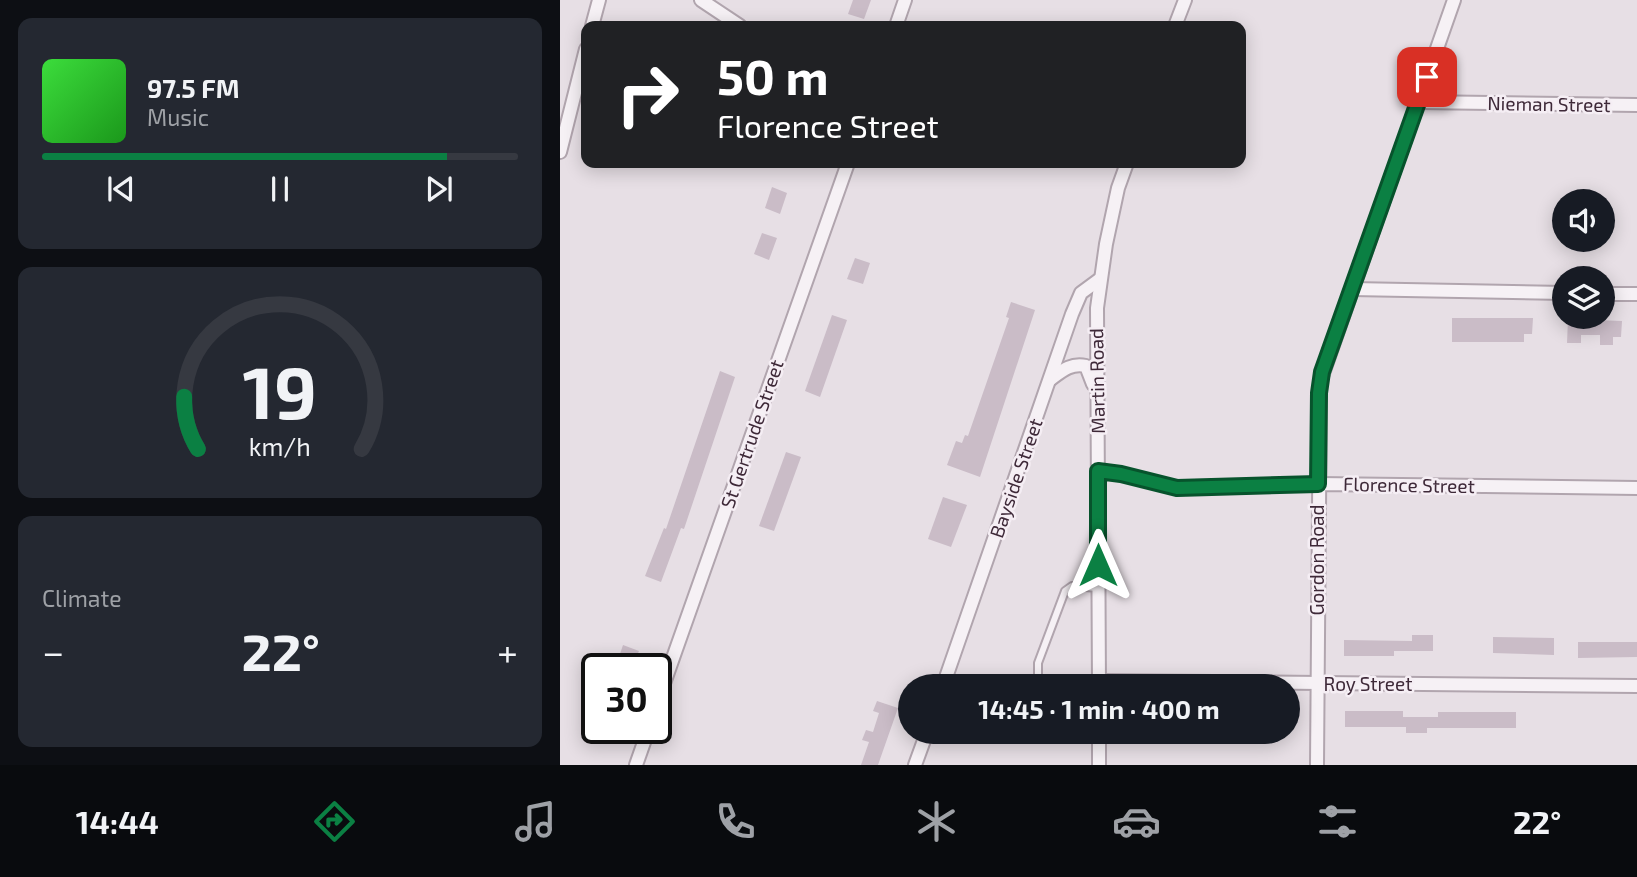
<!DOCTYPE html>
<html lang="en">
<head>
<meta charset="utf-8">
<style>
	body { margin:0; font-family:"Exo 2",sans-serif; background:#242831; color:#f1f3f6; height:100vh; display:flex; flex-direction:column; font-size:26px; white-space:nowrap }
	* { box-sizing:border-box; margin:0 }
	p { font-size:23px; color:#9ea1a6 }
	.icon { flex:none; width:38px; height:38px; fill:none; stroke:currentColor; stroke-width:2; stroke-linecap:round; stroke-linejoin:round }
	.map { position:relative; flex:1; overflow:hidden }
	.sheet { display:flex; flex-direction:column; gap:18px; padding:18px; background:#0d0f14; width:560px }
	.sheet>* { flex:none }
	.top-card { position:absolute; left:21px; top:21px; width:665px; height:147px; border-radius:14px; box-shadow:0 4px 18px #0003; background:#202124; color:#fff; overflow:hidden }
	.controls { position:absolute; left:992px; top:189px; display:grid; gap:14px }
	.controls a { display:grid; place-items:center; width:63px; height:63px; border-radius:50%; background:#171b24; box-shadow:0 4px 18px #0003; font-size:35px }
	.speed { position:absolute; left:21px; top:653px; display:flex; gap:14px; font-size:35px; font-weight:700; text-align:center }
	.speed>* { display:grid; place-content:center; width:91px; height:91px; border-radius:50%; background:#171b24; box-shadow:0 4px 18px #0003; line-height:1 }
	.speed .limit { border:4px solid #111; border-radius:10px; background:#fff; color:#111 }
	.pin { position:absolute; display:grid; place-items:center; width:60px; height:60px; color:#fff; margin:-30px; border-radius:14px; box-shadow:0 4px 10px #0006 }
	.me { position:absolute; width:77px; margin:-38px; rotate:0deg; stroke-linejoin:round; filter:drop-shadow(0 0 5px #0008) }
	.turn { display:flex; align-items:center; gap:24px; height:147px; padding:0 21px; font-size:32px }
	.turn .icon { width:91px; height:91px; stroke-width:2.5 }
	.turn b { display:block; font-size:49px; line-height:60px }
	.big { font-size:52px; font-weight:700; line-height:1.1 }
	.sheet .tile { flex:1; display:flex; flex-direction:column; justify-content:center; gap:10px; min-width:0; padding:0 24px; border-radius:14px; background:#242831 }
	.sheet .dial { align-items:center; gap:0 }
	.dial svg { height:182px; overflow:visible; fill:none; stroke:#363941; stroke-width:7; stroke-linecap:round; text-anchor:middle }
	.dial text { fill:#f1f3f6; stroke:none }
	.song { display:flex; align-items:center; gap:21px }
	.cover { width:84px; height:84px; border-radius:10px; background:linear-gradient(135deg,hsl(120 70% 55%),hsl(120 70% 35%)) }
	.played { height:7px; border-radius:4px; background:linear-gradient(90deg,#0b8043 85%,#363941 85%) }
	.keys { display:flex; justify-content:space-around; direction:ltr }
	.heat { display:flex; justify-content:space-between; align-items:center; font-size:38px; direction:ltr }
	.trip { position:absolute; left:338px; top:674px; width:402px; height:70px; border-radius:35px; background:#171b24; box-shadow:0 4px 18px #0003; font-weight:700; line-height:70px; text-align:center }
	.tab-bar { display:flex; height:112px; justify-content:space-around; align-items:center; background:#090b0e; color:#9ea1a6 }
	.tab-bar .icon { width:49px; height:49px }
	.tab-bar .selected { color:#0b8043 }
	.tab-bar b { font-size:32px; color:#f1f3f6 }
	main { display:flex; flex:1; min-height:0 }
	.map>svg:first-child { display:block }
	.building { fill:#cabcc7 }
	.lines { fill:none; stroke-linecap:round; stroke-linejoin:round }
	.service-casing { stroke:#b1a5ae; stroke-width:10 }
	.minor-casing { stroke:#b1a5ae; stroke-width:16 }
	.service { stroke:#f6f1f5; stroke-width:6 }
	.minor { stroke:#f6f1f5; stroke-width:12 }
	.route-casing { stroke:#07532c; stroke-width:18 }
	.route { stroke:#0b8043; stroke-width:12 }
	.labels { text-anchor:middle; stroke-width:5; stroke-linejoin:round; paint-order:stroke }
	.street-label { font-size:19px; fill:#3e2938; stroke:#f5eef4 }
</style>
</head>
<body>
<main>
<section class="sheet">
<div class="tile">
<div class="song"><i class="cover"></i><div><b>97.5 FM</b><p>Music</p></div></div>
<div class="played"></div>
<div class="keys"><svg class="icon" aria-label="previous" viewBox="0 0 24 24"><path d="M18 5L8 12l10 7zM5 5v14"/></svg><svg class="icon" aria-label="pause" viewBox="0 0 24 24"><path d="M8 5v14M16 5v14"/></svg><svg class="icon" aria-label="next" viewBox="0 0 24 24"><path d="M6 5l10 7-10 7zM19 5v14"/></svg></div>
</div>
<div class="tile dial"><svg viewBox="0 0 100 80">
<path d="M14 69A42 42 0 1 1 86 69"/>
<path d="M14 69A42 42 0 0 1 8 46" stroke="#0b8043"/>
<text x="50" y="56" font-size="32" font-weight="700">19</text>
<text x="50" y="72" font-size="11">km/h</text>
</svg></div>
<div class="tile"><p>Climate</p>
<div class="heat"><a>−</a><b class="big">22°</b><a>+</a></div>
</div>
</section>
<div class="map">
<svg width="1077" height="765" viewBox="0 0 1077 765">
	<rect width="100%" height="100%" fill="#e7dfe5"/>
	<!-- building -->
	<g class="building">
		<path d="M293 0H311L304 19 288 14Z"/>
		<path d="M212 187 227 193 220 214 205 208Z"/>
		<path d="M202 233 217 238 209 260 194 254Z"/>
		<path d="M295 258 310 263 303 284 287 279Z"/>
		<path d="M451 302 475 310 420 477 387 465 396 441 402 443 405 435 408 436 449 318 446 317Z"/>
		<path d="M272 315 287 320 260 397 245 391Z"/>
		<path d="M892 318H973L972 334H964V342H892Z"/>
		<path d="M1008 319 1062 321 1061 337H1053V345H1040V335H1021V343H1007Z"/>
		<path d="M160 371 175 377 124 529 121 528 101 582 85 576 104 528 106 529Z"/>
		<path d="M226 452 241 457 214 531 199 526Z"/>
		<path d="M383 497 407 505 391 547 368 539Z"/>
		<path d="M852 635H873V651H834V656H784V640L852 641Z"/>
		<path d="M933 637 994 638V655L933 653Z"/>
		<path d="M1018 642H1077V657L1018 658Z"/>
		<path d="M63 645 79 651 72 668 56 666Z"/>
		<path d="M317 701 338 708 318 765H301L309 742 302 740 306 730 313 732 319 713 313 711Z"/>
		<path d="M785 711H843V717H878V712H956V728H867V733H846V727H785Z"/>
	</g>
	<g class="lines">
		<!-- service casing -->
		<g class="service-casing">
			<path id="service" d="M489 686 478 678V663L505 591 512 586 538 588"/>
		</g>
		<!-- minor casing -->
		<g class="minor-casing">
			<g id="minor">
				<path d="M141 0 180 26"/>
				<path d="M32 26 39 0"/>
				<path d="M336 26 345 0"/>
				<path d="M615 26 625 0"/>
				<path d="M859 102 1077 105"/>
				<path d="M0 152 26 49"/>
				<path d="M792 289 1004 293"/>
				<path d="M1043 294H1077"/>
				<path d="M491 379C503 370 511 363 526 366L533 384"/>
				<path d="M538 471 561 474 617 488 758 484 1077 488"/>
				<path d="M539 681 1077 686"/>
				<path d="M383 686 512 314 521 293 540 279"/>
				<path d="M539 686 537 308 546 244 558 188 567 163"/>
				<path d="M96 706 288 163"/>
				<path d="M539 732V765"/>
				<path d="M76 765 89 728"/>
				<path d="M355 765 367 732"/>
				<path d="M757 765 760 382 894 0"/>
			</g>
		</g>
		<!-- service -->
		<use href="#service" class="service"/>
		<!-- minor -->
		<use href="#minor" class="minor"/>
	</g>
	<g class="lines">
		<!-- route casing -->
		<g class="route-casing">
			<path id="route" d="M538 565V471L561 474 617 488 758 484 759 393 762 372 867 77"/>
		</g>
		<!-- route -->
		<use href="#route" class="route"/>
	</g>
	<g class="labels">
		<!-- street labels -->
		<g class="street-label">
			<text transform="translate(989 104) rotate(1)" y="7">Nieman Street</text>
			<text transform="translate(537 381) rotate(-91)" y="7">Martin Road</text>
			<text transform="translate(192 434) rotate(-71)" y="7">St Gertrude Street</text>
			<text transform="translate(456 478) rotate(-71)" y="7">Bayside Street</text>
			<text transform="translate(849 485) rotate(1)" y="7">Florence Street</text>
			<text transform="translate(757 560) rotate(-90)" y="7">Gordon Road</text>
			<text x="808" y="691">Roy Street</text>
		</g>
	</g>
</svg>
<div class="controls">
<a><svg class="icon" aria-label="sound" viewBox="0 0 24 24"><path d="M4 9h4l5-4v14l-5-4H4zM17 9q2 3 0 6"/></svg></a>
<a><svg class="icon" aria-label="layers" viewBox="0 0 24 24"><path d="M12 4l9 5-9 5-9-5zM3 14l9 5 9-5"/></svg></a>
</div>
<div class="speed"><div class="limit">30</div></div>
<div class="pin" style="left:867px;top:77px;background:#d93025"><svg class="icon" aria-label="arrive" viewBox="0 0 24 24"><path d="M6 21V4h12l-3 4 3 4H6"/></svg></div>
<svg class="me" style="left:538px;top:565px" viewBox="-20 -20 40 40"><path d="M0-17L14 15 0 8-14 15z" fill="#0b8043" stroke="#fff" stroke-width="4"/></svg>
<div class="trip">14:45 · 1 min · 400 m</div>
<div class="top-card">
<div class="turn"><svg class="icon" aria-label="right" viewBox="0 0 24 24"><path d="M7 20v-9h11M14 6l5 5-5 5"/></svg><div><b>50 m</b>Florence Street</div></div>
</div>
</div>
</main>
<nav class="tab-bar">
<b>14:44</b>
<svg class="icon selected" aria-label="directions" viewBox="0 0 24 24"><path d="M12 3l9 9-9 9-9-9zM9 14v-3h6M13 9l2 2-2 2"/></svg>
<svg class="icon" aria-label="music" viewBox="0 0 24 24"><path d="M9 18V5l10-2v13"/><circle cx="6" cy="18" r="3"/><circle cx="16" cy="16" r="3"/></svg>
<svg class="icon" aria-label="phone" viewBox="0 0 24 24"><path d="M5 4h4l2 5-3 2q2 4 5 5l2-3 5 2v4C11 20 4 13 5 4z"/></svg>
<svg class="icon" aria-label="climate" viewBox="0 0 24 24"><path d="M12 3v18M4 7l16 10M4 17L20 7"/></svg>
<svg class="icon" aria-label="car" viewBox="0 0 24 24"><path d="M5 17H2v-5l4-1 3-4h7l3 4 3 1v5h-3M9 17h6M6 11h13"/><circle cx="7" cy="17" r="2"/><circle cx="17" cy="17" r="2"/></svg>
<svg class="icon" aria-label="filters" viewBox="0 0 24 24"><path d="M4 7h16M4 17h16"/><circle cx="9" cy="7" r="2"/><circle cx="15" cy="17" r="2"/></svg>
<b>22°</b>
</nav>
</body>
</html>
